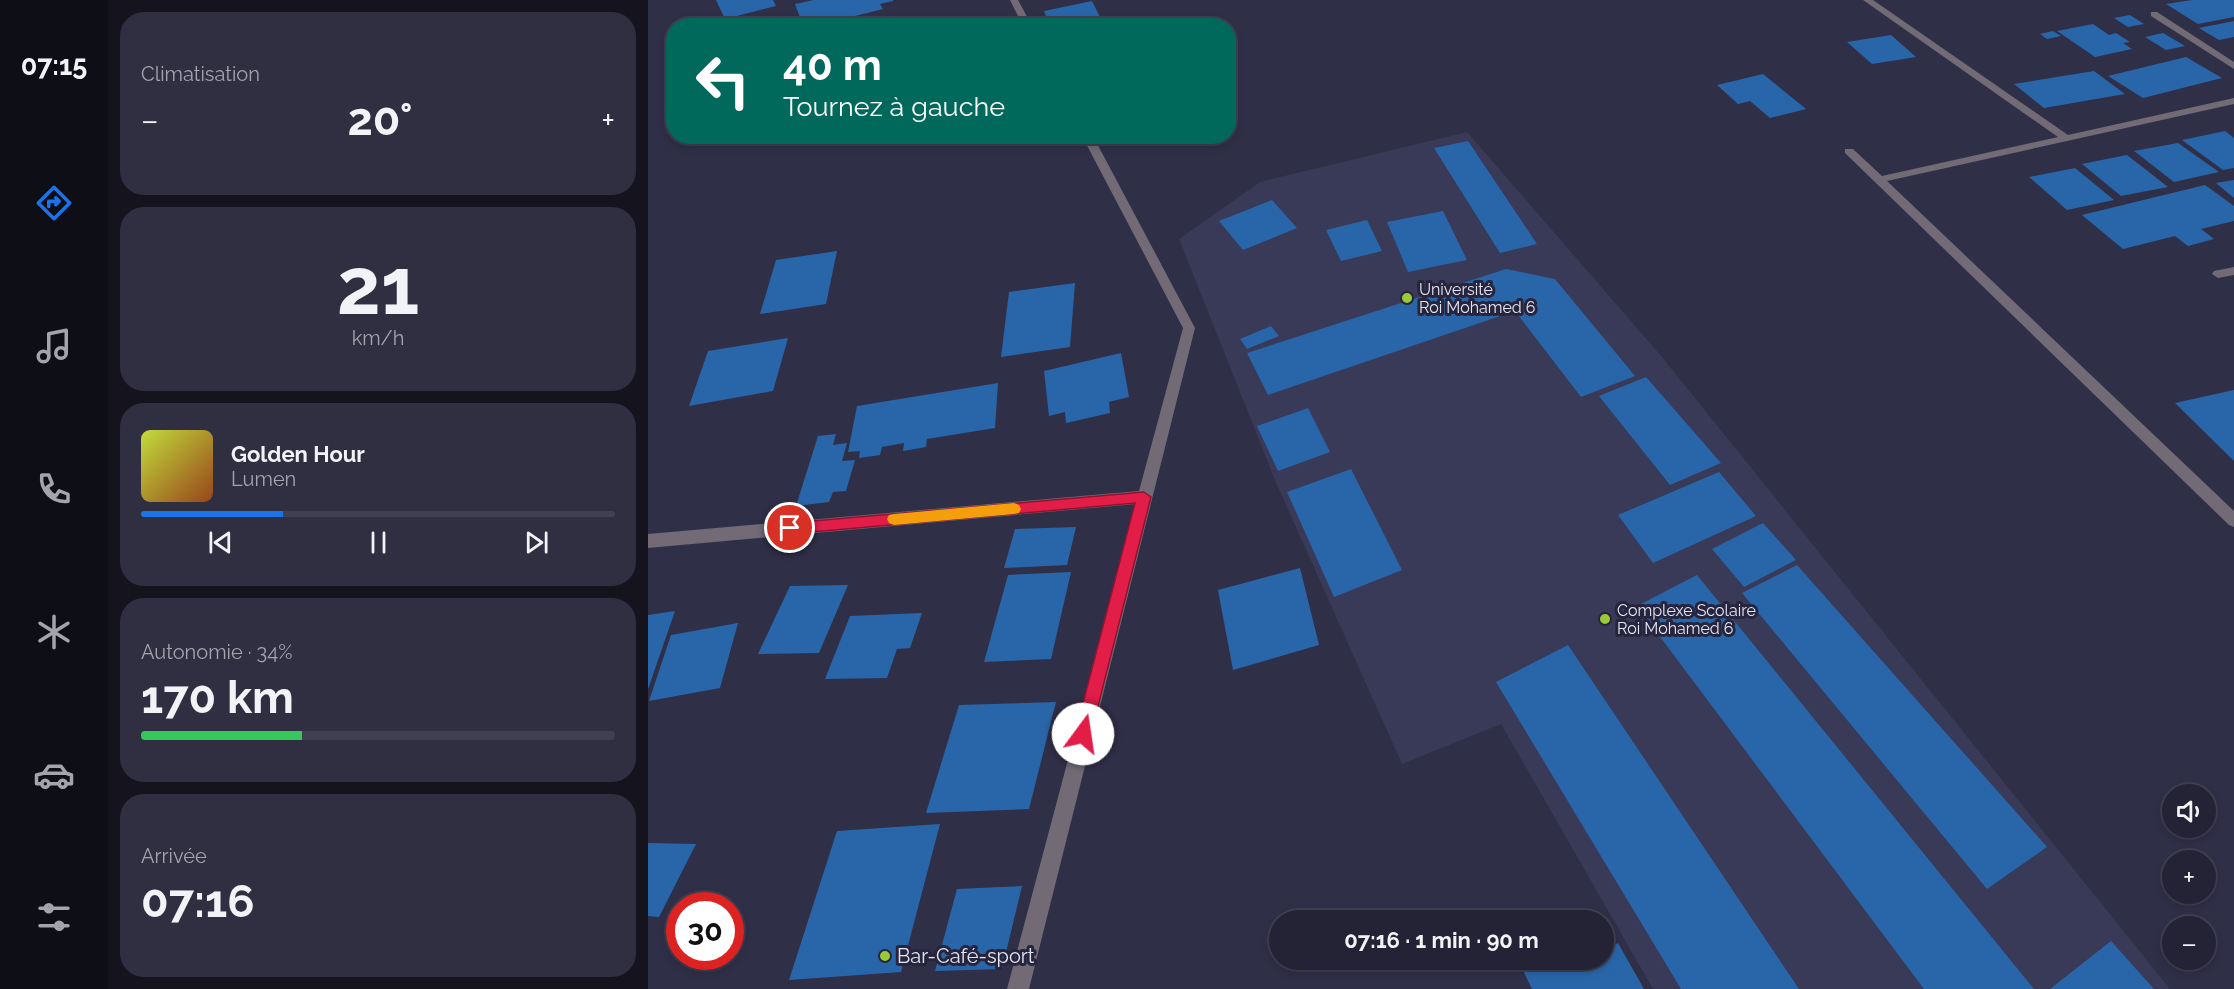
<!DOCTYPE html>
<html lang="fr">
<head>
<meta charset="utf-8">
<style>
	body { margin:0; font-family:Raleway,sans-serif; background:#302f42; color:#f1f3f6; height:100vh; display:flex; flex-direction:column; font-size:22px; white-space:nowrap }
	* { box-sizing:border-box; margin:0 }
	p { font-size:20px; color:#a3a4ad }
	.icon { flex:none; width:33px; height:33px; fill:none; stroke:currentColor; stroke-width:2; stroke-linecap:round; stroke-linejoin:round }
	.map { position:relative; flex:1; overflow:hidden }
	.side { display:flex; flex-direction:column; gap:12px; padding:12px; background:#14131e; width:540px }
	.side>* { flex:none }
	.top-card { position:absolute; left:18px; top:18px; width:570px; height:126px; border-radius:24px; box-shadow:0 3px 9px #0003,0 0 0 2px #414051; background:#00695c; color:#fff; overflow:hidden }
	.controls { position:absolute; left:1514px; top:784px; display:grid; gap:12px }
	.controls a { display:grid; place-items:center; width:54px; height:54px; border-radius:50%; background:#242336; box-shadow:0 3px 9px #0003,0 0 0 2px #414051; font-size:30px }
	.speed { position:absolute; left:18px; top:892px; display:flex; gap:12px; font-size:30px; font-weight:700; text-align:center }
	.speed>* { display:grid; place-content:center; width:78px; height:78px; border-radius:50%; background:#242336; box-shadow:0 3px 9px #0003,0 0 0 2px #414051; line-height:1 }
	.speed .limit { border:9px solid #d22; background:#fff; color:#111 }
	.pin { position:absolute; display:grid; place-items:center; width:51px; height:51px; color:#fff; margin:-26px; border:3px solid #fff; border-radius:50%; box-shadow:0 2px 6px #0007 }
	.me { position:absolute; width:66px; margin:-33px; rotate:14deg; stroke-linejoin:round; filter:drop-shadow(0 0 4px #0008) }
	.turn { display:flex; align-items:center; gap:21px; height:126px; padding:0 18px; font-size:27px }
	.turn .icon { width:78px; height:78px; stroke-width:2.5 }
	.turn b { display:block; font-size:42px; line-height:51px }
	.big { font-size:45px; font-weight:700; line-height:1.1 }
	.side .widget { flex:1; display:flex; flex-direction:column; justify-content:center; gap:9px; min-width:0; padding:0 21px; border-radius:24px; background:#302f42 }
	.side .dial { align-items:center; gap:0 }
	.dial b { font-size:78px; line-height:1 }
	.song { display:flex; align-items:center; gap:18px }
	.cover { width:72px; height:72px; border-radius:9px; background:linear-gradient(135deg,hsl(70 70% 55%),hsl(20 70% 35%)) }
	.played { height:6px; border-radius:3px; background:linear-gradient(90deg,#1a73e8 30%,#414051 30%) }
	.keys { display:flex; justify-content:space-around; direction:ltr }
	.heat { display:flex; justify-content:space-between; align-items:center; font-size:33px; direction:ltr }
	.charge { height:9px; border-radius:4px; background:linear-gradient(90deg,#34c759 34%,#414051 0) }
	.trip { position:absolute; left:621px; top:910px; width:345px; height:60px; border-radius:30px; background:#242336; box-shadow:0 3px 9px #0003,0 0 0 2px #414051; font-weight:700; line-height:60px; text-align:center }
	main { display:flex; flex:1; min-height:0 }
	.tab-bar { display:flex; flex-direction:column; width:108px; justify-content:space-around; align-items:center; background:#0e0e16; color:#a3a4ad }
	.tab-bar .icon { width:42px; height:42px }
	.tab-bar .selected { color:#1a73e8 }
	.tab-bar b { font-size:27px; color:#f1f3f6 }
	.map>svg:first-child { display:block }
	.built { fill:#393958 }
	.building { fill:#2966a9 }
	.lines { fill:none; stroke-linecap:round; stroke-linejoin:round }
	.minor { fill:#726a75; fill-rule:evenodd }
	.route { fill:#e11d48; stroke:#92132f; stroke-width:1.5 }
	.slow { fill:#f59e0b }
	.poi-dot { fill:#98cb37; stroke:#26253d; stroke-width:2 }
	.labels { text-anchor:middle; stroke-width:6; stroke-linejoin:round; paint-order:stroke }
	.poi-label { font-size:16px; fill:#e2e3f3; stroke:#26253d; text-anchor:start }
	.near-poi-label { font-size:20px; fill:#e2e3f3; stroke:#26253d; text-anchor:start }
</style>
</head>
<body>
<main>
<nav class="tab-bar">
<b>07:15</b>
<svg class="icon selected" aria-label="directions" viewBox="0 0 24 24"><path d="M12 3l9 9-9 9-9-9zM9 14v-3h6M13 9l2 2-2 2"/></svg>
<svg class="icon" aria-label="music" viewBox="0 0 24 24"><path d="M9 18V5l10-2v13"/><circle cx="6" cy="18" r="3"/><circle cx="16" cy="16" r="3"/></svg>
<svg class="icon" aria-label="phone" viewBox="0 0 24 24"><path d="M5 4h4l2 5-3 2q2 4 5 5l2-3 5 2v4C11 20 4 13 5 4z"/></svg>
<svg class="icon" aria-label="climate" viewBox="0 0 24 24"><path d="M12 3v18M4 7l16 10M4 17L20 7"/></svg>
<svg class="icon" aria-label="car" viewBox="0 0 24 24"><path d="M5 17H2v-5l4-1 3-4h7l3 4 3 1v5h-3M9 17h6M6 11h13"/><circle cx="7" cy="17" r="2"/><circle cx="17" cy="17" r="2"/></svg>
<svg class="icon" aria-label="filters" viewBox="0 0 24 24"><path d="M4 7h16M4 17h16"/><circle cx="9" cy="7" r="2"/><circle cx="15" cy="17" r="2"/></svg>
</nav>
<section class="side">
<div class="widget"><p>Climatisation</p>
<div class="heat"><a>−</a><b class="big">20°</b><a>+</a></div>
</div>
<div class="widget dial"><b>21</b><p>km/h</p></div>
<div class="widget">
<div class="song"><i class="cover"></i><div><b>Golden Hour</b><p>Lumen</p></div></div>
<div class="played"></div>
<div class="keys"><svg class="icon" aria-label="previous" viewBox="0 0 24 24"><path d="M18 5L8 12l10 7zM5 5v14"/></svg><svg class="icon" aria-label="pause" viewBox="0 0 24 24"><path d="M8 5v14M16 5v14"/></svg><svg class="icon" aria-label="next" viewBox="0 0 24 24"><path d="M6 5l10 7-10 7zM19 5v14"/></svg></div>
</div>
<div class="widget"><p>Autonomie · 34%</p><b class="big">170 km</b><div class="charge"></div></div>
<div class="widget"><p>Arrivée</p><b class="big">07:16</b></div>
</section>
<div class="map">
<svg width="1586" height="989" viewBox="0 0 1586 989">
	<rect width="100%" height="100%" fill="#302f48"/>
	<!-- built -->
	<path class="built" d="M819 132 1014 357 1522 989H1005L853 724 754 764 629 485 531 239 612 182Z"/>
	<!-- building -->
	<g class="building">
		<path d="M68 0H125L128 6 77 19Z"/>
		<path d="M166 0H245V1L232 4 235 9 171 25 169 19 154 23 147 4Z"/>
		<path d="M1544 0H1586V17L1550 24 1518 4Z"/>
		<path d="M444 1 452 17 440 20 443 26H402L396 11Z"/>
		<path d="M1482 15 1496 24 1480 27 1466 18Z"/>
		<path d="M114 16 124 26H84V25Z"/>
		<path d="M136 17 140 22 144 21 148 26H129L126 20Z"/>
		<path d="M1586 21V37L1571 40 1551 28Z"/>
		<path d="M1445 24 1461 35 1468 33 1482 42 1475 43 1484 49 1447 57 1409 31Z"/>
		<path d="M1405 31 1413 36 1399 39 1392 34Z"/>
		<path d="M1515 33 1537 46 1518 50 1497 37Z"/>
		<path d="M1243 35 1268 57 1224 64 1199 42Z"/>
		<path d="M1538 57 1574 78 1495 98 1460 76Z"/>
		<path d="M1446 71 1477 94 1396 108 1366 84Z"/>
		<path d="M1115 74 1158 109 1122 118 1102 101 1090 104 1069 85Z"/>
		<path d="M1577 131 1586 138V168L1575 170 1534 140Z"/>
		<path d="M820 141 889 244 852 253 786 148Z"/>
		<path d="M1530 143 1571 172 1526 182 1486 151Z"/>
		<path d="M1479 155 1520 187 1473 196 1434 164Z"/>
		<path d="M1427 168 1466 200 1419 210 1381 177Z"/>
		<path d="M1586 180V198L1568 183Z"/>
		<path d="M1557 185 1586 206V221L1553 229 1566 239 1540 246 1527 236 1475 249 1434 215Z"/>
		<path d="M624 200 649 228 595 250 571 221Z"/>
		<path d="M795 211 819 260 760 272 739 222Z"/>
		<path d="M719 220 734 251 693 261 678 230Z"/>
		<path d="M189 251 178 304 112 314 128 260Z"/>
		<path d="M858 269 907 279 987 376 933 397 867 311 620 395 599 353Z"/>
		<path d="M427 283 422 347 353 357 361 292Z"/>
		<path d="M623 326 631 336 599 349 592 339Z"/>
		<path d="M140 338 125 391 41 406 60 351Z"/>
		<path d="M473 353 481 397 461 402 462 413 418 423 417 412 401 416 396 371Z"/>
		<path d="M998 377 1073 463 1022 485 951 396Z"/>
		<path d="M350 383 347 428 279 439 278 447 255 451 256 443 234 447 232 455 211 458 212 451 200 452 209 406Z"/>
		<path d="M1586 390V461L1527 403Z"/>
		<path d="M660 408 682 452 630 471 609 426Z"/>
		<path d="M188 434 185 445 199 443 194 461 207 460 198 491 185 492 181 502 148 506 170 436Z"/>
		<path d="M703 469 754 570 686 597 639 492Z"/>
		<path d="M1071 472 1108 516 1005 563 970 515Z"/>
		<path d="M1115 523 1148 560 1096 587 1064 549Z"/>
		<path d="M428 527 419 565 356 568 367 529Z"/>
		<path d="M1149 565 1399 847 1339 889 1094 593Z"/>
		<path d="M652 568 671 645 585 670 570 590Z"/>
		<path d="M423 572 403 659 336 662 360 575Z"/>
		<path d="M1049 575 1386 989H1276L989 606Z"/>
		<path d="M200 585 171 653 110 654 142 586Z"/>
		<path d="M27 611 0 689V615Z"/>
		<path d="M274 613 262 648 249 649 239 678 177 679 202 616Z"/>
		<path d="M90 623 72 688 1 701 23 635Z"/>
		<path d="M920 645 1151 989H1033L848 682Z"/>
		<path d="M408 702 381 809 278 813 311 705Z"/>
		<path d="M292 824 253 972 141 980 189 831Z"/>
		<path d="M0 843 48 844 11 917 0 916Z"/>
		<path d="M374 886 354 969 287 971 309 889Z"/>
		<path d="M1463 941 1506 989H1402Z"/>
		<path d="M970 943 996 989H884L870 960H956V945L958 950Z"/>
	</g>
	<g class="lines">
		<!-- minor -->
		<g class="minor">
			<path d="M362 0H370L384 26H375Z"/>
			<path d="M1215 0H1225L1420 135 1586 98V104L1239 181 1586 511V527L1581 525 1197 153V149H1205L1234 176 1410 137Z"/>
			<path d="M1503 12H1509L1586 62V69L1503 16Z"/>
			<path d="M434 136H445L547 328 381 989H359L488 504 0 548V534L491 491 535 328Z"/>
			<path d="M1586 267V275L1570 278 1564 274 1566 271Z"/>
		</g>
	</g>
	<!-- route -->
	<path class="route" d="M496 492 503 497 443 734 441 739 435 742 429 739 427 734 487 503 142 534 137 533 135 528 137 524 142 523Z"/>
	<!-- slow -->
	<path class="slow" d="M366 503 371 505 373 509 371 513 366 514 246 525 241 523 239 519 241 515 246 514Z"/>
	<!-- markers -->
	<g class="poi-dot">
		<circle cx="759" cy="298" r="6"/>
		<circle cx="957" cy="619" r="6"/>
		<circle cx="237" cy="956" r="6"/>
	</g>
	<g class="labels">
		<!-- poi labels -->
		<g class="poi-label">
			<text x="771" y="295">Université<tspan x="771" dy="18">Roi Mohamed 6</tspan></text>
			<text x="969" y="616">Complexe Scolaire<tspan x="969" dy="18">Roi Mohamed 6</tspan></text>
		</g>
		<!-- near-poi labels -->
		<g class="near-poi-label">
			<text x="249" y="963">Bar-Café-sport</text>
		</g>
	</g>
</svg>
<div class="controls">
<a><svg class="icon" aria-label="sound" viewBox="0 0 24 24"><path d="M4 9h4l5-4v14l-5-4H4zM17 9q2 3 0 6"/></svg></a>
<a>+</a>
<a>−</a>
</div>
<div class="speed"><div class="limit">30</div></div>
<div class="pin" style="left:142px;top:528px;background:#d93025"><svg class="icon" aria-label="arrive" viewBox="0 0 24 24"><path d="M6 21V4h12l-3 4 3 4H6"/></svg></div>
<svg class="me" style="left:435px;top:734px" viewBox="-20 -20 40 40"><circle r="19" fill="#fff"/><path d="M0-13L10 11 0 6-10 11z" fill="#e11d48"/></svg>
<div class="trip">07:16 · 1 min · 90 m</div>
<div class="top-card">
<div class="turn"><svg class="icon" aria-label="left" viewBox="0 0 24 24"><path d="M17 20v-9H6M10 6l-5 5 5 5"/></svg><div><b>40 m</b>Tournez à gauche</div></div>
</div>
</div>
</main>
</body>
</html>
